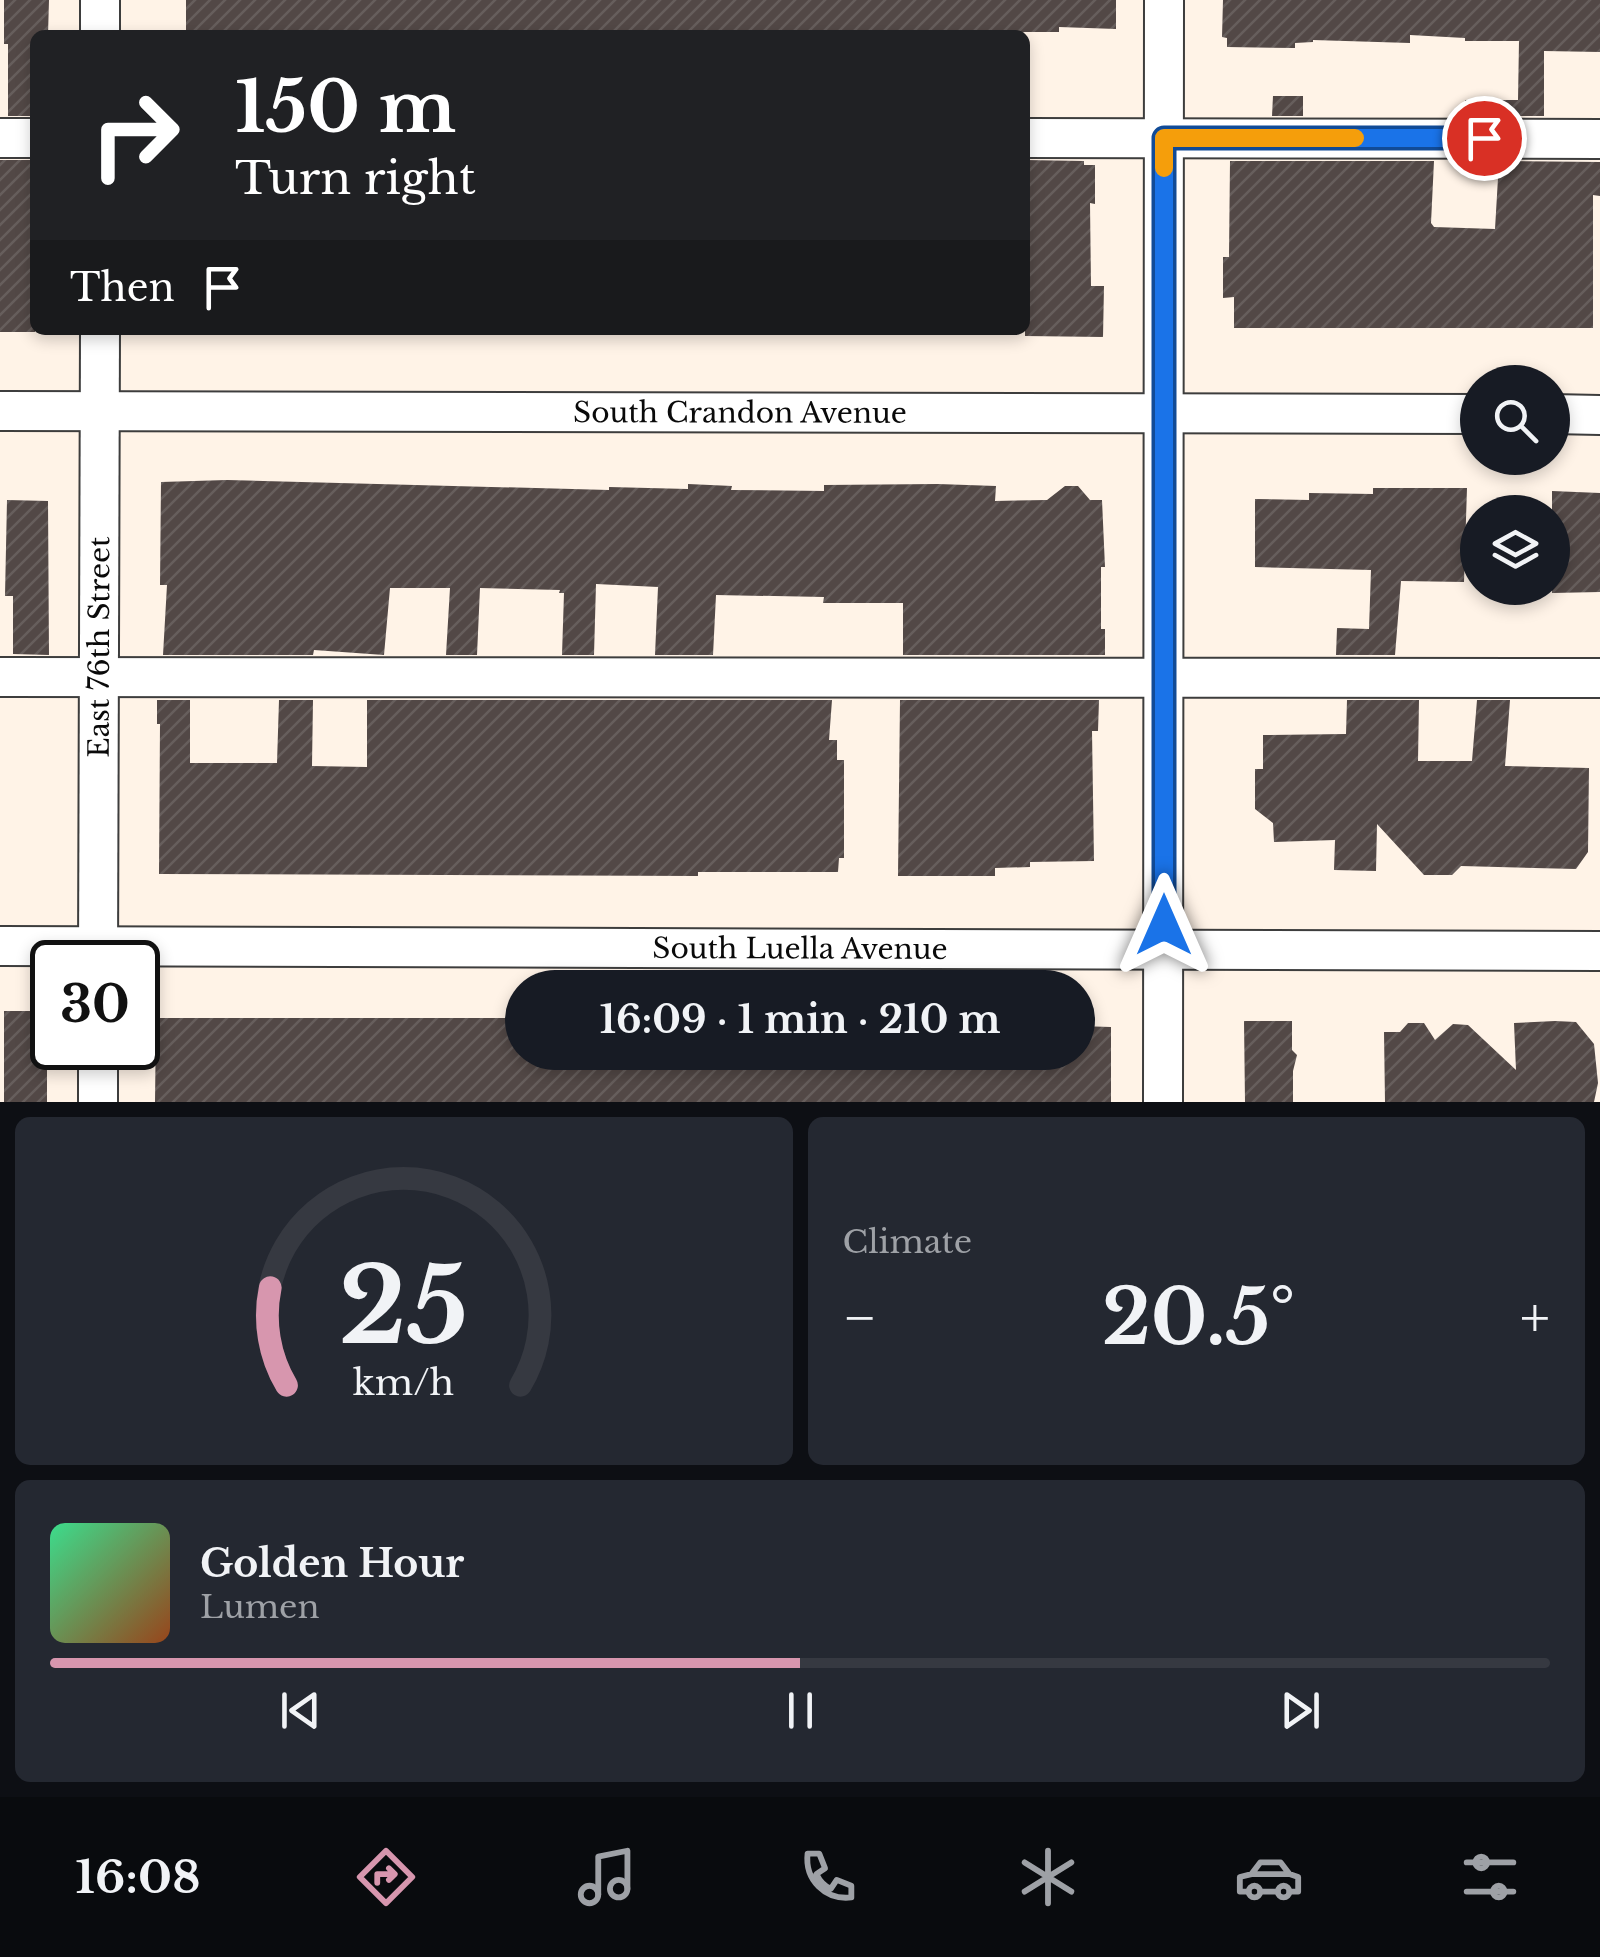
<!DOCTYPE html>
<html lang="en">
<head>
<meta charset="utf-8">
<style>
	body { margin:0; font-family:"Libre Baskerville",serif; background:#242831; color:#f1f3f6; height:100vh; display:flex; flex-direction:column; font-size:38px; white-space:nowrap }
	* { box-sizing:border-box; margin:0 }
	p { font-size:32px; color:#9ea1a6 }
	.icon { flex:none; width:55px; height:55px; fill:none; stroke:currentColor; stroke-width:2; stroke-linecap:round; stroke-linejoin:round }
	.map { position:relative; height:1102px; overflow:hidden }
	.side { display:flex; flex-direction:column; gap:15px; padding:15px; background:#0d0f14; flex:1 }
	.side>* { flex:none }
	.hud { position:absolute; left:30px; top:30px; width:1000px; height:305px; border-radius:15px; box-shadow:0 5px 15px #0003; background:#202124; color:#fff; overflow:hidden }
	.tools { position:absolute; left:1460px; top:365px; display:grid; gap:20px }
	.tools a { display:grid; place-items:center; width:110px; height:110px; border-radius:50%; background:#171b24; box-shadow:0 5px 15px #0003; font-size:50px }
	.speed { position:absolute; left:30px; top:940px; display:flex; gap:20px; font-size:50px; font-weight:700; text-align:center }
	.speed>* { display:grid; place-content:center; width:130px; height:130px; border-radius:50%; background:#171b24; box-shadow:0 5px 15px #0003; line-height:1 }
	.speed .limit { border:5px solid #111; border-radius:15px; background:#fff; color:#111 }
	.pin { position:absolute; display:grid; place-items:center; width:85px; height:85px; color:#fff; margin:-42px; border:5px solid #fff; border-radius:50%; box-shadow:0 2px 10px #0007 }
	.me { position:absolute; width:110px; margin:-55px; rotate:0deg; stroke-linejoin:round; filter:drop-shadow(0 0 8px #0008) }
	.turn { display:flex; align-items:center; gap:35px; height:210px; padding:0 40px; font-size:45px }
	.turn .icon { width:130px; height:130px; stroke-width:2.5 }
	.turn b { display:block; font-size:70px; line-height:85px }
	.then { display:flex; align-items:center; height:95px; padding:0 40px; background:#0003; gap:20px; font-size:38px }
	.big { font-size:75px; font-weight:700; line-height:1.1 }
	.side .widget { flex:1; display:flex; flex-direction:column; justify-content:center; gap:15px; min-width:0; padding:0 35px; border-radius:15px; background:#242831 }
	.side .dial { align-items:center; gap:0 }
	.dial svg { height:260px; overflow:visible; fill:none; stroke:#363941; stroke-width:7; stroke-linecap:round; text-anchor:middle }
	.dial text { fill:#f1f3f6; stroke:none }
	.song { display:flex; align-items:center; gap:30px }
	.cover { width:120px; height:120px; border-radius:15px; background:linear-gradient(135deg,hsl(150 70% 55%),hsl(20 70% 35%)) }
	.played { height:10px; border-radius:5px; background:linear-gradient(90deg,#d796ae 50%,#363941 50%) }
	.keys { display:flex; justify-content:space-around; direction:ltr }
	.heat { display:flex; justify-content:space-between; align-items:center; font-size:55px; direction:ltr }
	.side .tiles { flex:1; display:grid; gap:15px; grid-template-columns:1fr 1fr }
	.widget:last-child { grid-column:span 2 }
	.trip { position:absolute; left:505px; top:970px; width:590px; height:100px; border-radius:50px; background:#171b24; box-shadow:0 5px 15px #0003; font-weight:700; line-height:100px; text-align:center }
	.dock { display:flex; height:160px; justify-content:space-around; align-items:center; background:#090b0e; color:#9ea1a6 }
	.dock .icon { width:70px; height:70px }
	.dock .on { color:#d796ae }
	.dock b { font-size:45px; color:#f1f3f6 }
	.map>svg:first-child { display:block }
	.building { fill:url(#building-hatch) }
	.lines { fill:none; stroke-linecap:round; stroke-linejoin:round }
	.minor-casing { stroke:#3d3d3d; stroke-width:42 }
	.minor { stroke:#fff; stroke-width:38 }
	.route-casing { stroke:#114b97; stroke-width:25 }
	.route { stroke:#1a73e8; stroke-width:18 }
	.slow { stroke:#f59e0b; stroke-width:18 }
	.labels { text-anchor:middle; stroke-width:10; stroke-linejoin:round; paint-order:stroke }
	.street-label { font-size:28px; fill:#0a0a0a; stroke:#fff }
</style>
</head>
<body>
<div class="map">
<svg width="1600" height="1102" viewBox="0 0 1600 1102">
	<defs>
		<pattern id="building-hatch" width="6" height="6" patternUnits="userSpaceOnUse" patternTransform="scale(2.5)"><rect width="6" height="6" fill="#524846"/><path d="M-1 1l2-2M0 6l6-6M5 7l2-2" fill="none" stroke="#665e5c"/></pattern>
	</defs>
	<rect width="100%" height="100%" fill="#fff3e7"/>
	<!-- building -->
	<g class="building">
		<path d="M4 0H49L48 35H35V116H8V44H4Z"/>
		<path d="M186 0H1116V29L1059 27V32H966L956 35H763V30H672V35H204V32H186Z"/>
		<path d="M1223 0H1600V52L1544 51V116H1465V100H1518L1519 41H1465V38L1410 35V43L1313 40V42L1295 43V48L1227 47V38L1222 37Z"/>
		<path d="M1273 96H1303V116H1272Z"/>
		<rect x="0" y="160" width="35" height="172"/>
		<path d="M1025 160 1084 161V165H1095V204L1090 203 1091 286H1104L1103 337 1025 336Z"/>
		<path d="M1230 161H1434L1431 223 1434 227 1495 229 1499 161 1600 162V196L1593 195V328H1234V297L1223 298V257H1229Z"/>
		<path d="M227 480 609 490V487L688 489V484L732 486 731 490 824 491V485L938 484 996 486 995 501 1047 500 1065 486H1078L1090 500H1102L1105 567H1101V629H1105V655H903V603H823L824 597 716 595 713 655H655L658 587 596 584 594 655H562L564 593H559L560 590 480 588 477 655H446L450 588H390L384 655 314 650 313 655H163L167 585H160L161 482Z"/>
		<path d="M1373 488H1467L1464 582 1401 581 1395 655H1336L1337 628 1369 629 1371 570 1255 567V499L1309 500V493L1373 494Z"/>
		<path d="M1552 491 1600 493V592L1552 593Z"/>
		<path d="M7 500 48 501 49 655 13 654V596H5Z"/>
		<path d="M157 700H190V763H277L279 700H313L312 766 367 767V700H832L829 740H837V760H844V858H839L838 872H698V876L159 874 160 724H157Z"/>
		<path d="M900 700H1099L1098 731H1092L1094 861 1030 862V867L995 868V876H898Z"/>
		<path d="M1347 700H1419L1418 761H1472L1477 700H1510L1505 766 1589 768 1588 852 1576 869 1461 866 1452 875H1424L1377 824 1376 871 1334 870 1335 840 1274 842 1273 823 1255 809V769H1263V735L1346 734Z"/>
		<rect x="4" y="1011" width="43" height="91"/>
		<path d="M156 1018H522V1052H1078V1026L1111 1027V1102H155Z"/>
		<path d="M1244 1021H1292V1050L1297 1055 1293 1071V1102H1245Z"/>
		<path d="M1555 1021 1576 1022 1594 1044 1598 1083 1594 1102H1385L1384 1032H1400L1408 1023H1424L1435 1040 1453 1024 1468 1025 1516 1070 1514 1023Z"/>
	</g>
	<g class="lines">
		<!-- minor casing -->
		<g class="minor-casing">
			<g id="minor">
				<path d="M100 35V0"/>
				<path d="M0 138H35"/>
				<path d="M1025 138 1600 139"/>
				<path id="s1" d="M0 411 1478 414"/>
				<path d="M1552 414 1600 415"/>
				<path d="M0 677 1600 678"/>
				<path id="s2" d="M0 946 1600 951"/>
				<path id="s3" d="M98 962 100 330"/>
				<path d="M98 1102V1048"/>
				<path d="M1163 1102 1164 0"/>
			</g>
		</g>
		<!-- minor -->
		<use href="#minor" class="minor"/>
	</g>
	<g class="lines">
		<!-- route casing -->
		<g class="route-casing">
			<path id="route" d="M1164 925V138H1484"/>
		</g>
		<!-- route -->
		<use href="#route" class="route"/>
		<!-- slow -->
		<path class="slow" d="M1164 168V138H1355"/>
	</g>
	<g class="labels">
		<!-- street labels -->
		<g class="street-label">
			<text dy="10" stroke="none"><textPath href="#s1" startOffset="740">South Crandon Avenue</textPath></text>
			<text dy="10" stroke="none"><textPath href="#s3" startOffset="315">East 76th Street</textPath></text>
			<text dy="10" stroke="none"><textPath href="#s2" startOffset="800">South Luella Avenue</textPath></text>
		</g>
	</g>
</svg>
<div class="tools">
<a><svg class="icon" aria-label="search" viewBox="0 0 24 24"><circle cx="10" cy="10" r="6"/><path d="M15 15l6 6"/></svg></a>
<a><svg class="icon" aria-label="layers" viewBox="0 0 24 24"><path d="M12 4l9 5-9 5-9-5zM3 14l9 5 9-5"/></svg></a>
</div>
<div class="speed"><div class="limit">30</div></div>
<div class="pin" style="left:1484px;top:138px;background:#d93025"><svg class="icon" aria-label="arrive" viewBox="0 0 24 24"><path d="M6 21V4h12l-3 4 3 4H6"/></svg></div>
<svg class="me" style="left:1164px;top:925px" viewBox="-20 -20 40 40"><path d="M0-17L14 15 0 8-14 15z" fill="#1a73e8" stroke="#fff" stroke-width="4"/></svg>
<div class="trip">16:09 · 1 min · 210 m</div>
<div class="hud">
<div class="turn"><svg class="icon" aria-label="right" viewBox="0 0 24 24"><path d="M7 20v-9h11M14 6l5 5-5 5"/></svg><div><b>150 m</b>Turn right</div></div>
<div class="then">Then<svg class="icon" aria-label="arrive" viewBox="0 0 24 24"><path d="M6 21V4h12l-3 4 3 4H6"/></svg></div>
</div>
</div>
<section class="side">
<div class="tiles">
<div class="widget dial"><svg viewBox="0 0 100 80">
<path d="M14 69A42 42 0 1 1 86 69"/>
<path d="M14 69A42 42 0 0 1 9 39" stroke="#d796ae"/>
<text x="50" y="56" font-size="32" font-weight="700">25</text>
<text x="50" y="72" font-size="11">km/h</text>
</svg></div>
<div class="widget"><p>Climate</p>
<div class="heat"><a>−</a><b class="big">20.5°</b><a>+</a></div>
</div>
<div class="widget">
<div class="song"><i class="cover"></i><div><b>Golden Hour</b><p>Lumen</p></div></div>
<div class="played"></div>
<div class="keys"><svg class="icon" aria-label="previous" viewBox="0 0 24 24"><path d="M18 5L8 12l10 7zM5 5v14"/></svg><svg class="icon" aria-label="pause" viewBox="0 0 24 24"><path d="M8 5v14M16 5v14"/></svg><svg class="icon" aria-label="next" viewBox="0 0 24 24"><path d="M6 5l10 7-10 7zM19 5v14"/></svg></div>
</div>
</div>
</section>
<nav class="dock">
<b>16:08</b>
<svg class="icon on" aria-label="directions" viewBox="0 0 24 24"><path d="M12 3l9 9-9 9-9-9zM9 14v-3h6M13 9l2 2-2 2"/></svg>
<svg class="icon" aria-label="music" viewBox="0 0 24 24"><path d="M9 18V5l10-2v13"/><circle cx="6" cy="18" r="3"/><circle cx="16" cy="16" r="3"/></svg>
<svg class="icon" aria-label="phone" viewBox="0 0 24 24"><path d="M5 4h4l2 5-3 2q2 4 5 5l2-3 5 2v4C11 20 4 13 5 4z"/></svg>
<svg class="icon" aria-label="climate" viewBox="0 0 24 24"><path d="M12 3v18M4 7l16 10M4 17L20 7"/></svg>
<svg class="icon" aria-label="car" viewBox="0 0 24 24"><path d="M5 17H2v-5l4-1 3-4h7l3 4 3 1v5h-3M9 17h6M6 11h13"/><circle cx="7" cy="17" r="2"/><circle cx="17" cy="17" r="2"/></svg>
<svg class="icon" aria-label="filters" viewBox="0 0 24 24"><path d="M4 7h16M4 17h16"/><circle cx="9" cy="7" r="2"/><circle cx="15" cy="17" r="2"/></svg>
</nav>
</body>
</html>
